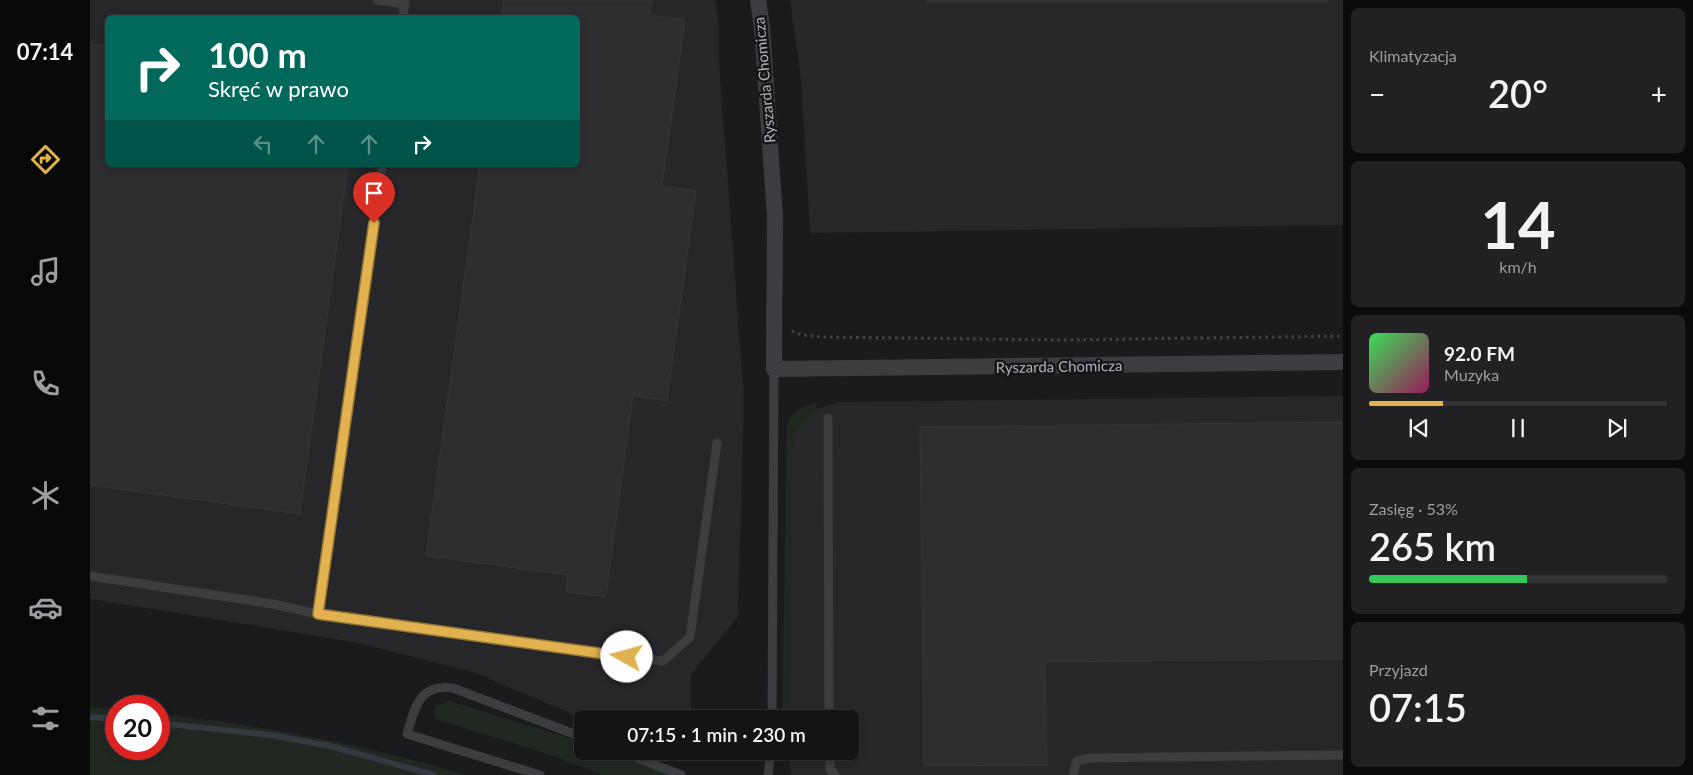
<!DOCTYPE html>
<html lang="pl">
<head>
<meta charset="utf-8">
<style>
	body { margin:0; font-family:Lato,sans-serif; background:#212123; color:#f1f3f6; height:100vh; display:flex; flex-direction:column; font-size:19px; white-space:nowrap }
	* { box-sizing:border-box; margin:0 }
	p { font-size:16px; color:#9d9ea1 }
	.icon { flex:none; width:28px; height:28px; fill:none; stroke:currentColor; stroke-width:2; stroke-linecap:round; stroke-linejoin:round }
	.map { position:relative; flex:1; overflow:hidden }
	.panel { display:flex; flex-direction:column; gap:8px; padding:8px; background:#0b0b0c; width:350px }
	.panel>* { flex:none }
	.hud { position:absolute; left:15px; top:15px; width:475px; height:152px; border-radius:8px; box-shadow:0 2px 8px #0003,0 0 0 1px #333335; background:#00695c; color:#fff; overflow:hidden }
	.speed { position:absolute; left:15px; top:695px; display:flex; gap:10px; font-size:25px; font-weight:700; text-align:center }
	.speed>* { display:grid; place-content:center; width:65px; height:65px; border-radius:50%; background:#141416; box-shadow:0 2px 8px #0003,0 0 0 1px #333335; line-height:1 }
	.speed .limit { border:8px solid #d22; background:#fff; color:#111 }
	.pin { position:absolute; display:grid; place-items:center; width:42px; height:42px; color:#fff; margin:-51px -21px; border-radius:50% 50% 50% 0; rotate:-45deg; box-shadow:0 0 5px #0007 }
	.pin .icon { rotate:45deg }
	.me { position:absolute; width:55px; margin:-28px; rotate:277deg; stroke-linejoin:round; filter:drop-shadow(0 0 4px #0008) }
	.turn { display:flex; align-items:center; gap:18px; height:105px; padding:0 20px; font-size:22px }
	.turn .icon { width:65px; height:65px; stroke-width:2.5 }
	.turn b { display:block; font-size:35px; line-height:42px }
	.lanes { display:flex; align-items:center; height:48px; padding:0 20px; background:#0003; justify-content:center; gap:25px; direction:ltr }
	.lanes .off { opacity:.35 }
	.big { font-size:38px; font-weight:600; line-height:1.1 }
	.panel .card { flex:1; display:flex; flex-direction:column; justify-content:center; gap:8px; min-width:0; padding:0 18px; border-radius:8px; background:#212123 }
	.panel .dial { align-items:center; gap:0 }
	.dial b { font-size:65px; line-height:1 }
	.song { display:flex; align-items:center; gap:15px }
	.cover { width:60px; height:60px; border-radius:8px; background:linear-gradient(135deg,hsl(130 70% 55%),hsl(330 70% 35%)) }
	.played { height:5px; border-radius:2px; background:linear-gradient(90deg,#e1b24f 25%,#333335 25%) }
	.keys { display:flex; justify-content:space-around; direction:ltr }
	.heat { display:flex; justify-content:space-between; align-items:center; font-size:28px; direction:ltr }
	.charge { height:8px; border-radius:4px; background:linear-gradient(90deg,#34c759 53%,#333335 0) }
	.trip { position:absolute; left:484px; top:710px; width:285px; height:50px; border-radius:8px; background:#141416; box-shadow:0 2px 8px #0003,0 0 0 1px #333335; font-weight:600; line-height:50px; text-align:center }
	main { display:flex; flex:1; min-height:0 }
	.dock { display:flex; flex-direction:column; width:90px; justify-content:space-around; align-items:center; background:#080809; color:#9d9ea1 }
	.dock .icon { width:35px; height:35px }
	.dock .selected { color:#e1b24f }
	.dock b { font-size:22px; color:#f1f3f6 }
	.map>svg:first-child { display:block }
	.built { fill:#27272a; fill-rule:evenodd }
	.green { fill:#212822 }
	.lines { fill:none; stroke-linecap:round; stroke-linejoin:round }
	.stream { stroke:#323940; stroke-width:6 }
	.building { fill:#2e2e31; stroke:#353539 }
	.path { stroke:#424448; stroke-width:3; stroke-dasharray:2.5 4; stroke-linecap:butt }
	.lane { stroke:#3c3d41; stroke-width:9 }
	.street { stroke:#3c3d41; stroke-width:16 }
	.route-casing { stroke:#927433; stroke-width:12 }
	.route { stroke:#e1b24f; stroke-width:9 }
	.labels { text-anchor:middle; stroke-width:5; stroke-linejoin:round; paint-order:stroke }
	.street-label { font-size:15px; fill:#afb2bb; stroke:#161618 }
</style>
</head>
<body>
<main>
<nav class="dock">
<b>07:14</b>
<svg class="icon selected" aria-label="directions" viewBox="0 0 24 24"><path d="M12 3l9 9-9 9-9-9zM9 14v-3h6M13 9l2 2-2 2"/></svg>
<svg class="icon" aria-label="music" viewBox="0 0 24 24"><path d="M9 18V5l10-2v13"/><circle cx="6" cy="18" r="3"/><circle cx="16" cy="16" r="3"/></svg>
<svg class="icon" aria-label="phone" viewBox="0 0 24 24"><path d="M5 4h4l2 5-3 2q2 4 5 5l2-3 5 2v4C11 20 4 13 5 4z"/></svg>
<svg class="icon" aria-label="climate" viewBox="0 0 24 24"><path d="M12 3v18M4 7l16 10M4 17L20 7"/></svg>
<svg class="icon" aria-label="car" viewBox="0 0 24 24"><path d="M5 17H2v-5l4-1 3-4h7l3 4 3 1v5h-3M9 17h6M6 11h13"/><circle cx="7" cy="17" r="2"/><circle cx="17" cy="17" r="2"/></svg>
<svg class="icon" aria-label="filters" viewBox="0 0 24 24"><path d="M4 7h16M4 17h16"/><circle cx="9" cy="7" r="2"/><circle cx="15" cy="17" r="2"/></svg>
</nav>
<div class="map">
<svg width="1253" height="775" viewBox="0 0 1253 775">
	<rect width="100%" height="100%" fill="#1b1b1d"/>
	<!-- built -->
	<g class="built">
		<path d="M0 0H625L629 25V62L654 398 648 617 601 674V719H494L386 673 264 642 0 599ZM18 18H488V165H18Z"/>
		<path d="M700 0H1253V225L720 233 711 79Z"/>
		<path d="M1253 396V775H701L699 751H760V719H699L701 453 706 429 726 409 750 402Z"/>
	</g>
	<!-- green -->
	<g class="green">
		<path d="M727 403 726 409 706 429 701 453 699 719H692L697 425C701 412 713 405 727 403Z"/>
		<path d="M360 701 492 742V751H517L579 775H513L455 753 351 721 344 717 345 706Z"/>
		<path d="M0 707 26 710V749H69V714C173 725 276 745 376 775H0Z"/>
	</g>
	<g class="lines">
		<!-- stream -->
		<g class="stream">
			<path d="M0 717 26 719"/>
			<path d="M69 723 180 735 240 746 344 775"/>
		</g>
	</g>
	<!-- building -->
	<g class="building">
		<path d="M413 0H562L560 15 595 20 572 186 606 191 577 401 543 396 516 597 476 592 478 575 336 556 390 165H488V18H411Z"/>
		<rect x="837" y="0" width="400" height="3"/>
		<path d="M0 44 18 46V165H258L210 514 0 485Z"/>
		<path d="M1253 422V659L955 662 957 765 834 766 830 427Z"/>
	</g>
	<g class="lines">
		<!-- path -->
		<path class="path" d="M702 331 711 335 736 337 969 340 1253 336"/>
		<!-- lane -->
		<g class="lane">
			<path d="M287 0 315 4"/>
			<path d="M313 18 315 0"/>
			<path d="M738 418 739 719"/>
			<path d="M0 576 183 604 228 614 573 661 600 637 627 443"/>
			<path d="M228 614 292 165"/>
			<path d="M682 719 684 369"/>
			<path d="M529 751 591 775"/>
			<path d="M740 751V769L745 775"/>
			<path d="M450 775 317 734C325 708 329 683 363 688L492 737"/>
			<path d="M678 775 681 751"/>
			<path d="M983 775 987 761 999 758 1253 755"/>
		</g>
		<!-- street -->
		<path class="street" d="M668 0 672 27 685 217 684 369 1253 362"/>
	</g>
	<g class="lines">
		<!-- route casing -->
		<g class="route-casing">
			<path id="route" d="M284 223 228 614 537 657"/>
		</g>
		<!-- route -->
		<use href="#route" class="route"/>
	</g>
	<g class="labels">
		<!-- street labels -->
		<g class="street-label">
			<text transform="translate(675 80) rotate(-95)" y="5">Ryszarda Chomicza</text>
			<text transform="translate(969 367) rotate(-1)" y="5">Ryszarda Chomicza</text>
		</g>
	</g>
</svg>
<div class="speed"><div class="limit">20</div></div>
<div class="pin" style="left:284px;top:223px;background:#d93025"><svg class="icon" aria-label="arrive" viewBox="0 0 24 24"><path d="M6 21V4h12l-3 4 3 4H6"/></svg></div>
<svg class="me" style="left:537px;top:657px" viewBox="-20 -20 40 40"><circle r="19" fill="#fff"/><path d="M0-13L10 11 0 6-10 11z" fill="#e1b24f"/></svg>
<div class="trip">07:15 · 1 min · 230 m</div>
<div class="hud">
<div class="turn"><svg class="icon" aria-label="right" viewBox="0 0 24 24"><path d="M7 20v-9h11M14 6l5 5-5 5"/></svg><div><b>100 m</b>Skręć w prawo</div></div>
<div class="lanes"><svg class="icon off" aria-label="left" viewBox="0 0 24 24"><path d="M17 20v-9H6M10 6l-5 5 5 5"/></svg><svg class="icon off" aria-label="ahead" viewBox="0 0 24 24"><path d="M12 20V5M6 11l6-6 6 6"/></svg><svg class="icon off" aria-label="ahead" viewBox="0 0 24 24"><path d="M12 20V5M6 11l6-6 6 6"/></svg><svg class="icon" aria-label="right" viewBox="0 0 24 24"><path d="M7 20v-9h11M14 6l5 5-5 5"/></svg></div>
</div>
</div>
<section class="panel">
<div class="card"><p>Klimatyzacja</p>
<div class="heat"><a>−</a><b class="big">20°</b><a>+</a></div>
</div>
<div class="card dial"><b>14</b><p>km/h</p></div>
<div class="card">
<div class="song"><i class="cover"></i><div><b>92.0 FM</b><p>Muzyka</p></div></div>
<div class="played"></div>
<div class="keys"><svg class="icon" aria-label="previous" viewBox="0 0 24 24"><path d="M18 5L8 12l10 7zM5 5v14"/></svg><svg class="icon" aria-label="pause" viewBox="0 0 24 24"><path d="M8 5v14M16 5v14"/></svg><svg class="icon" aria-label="next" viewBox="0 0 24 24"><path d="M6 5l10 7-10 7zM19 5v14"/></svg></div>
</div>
<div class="card"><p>Zasięg · 53%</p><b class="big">265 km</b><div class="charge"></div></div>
<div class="card"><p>Przyjazd</p><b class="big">07:15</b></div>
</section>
</main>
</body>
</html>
